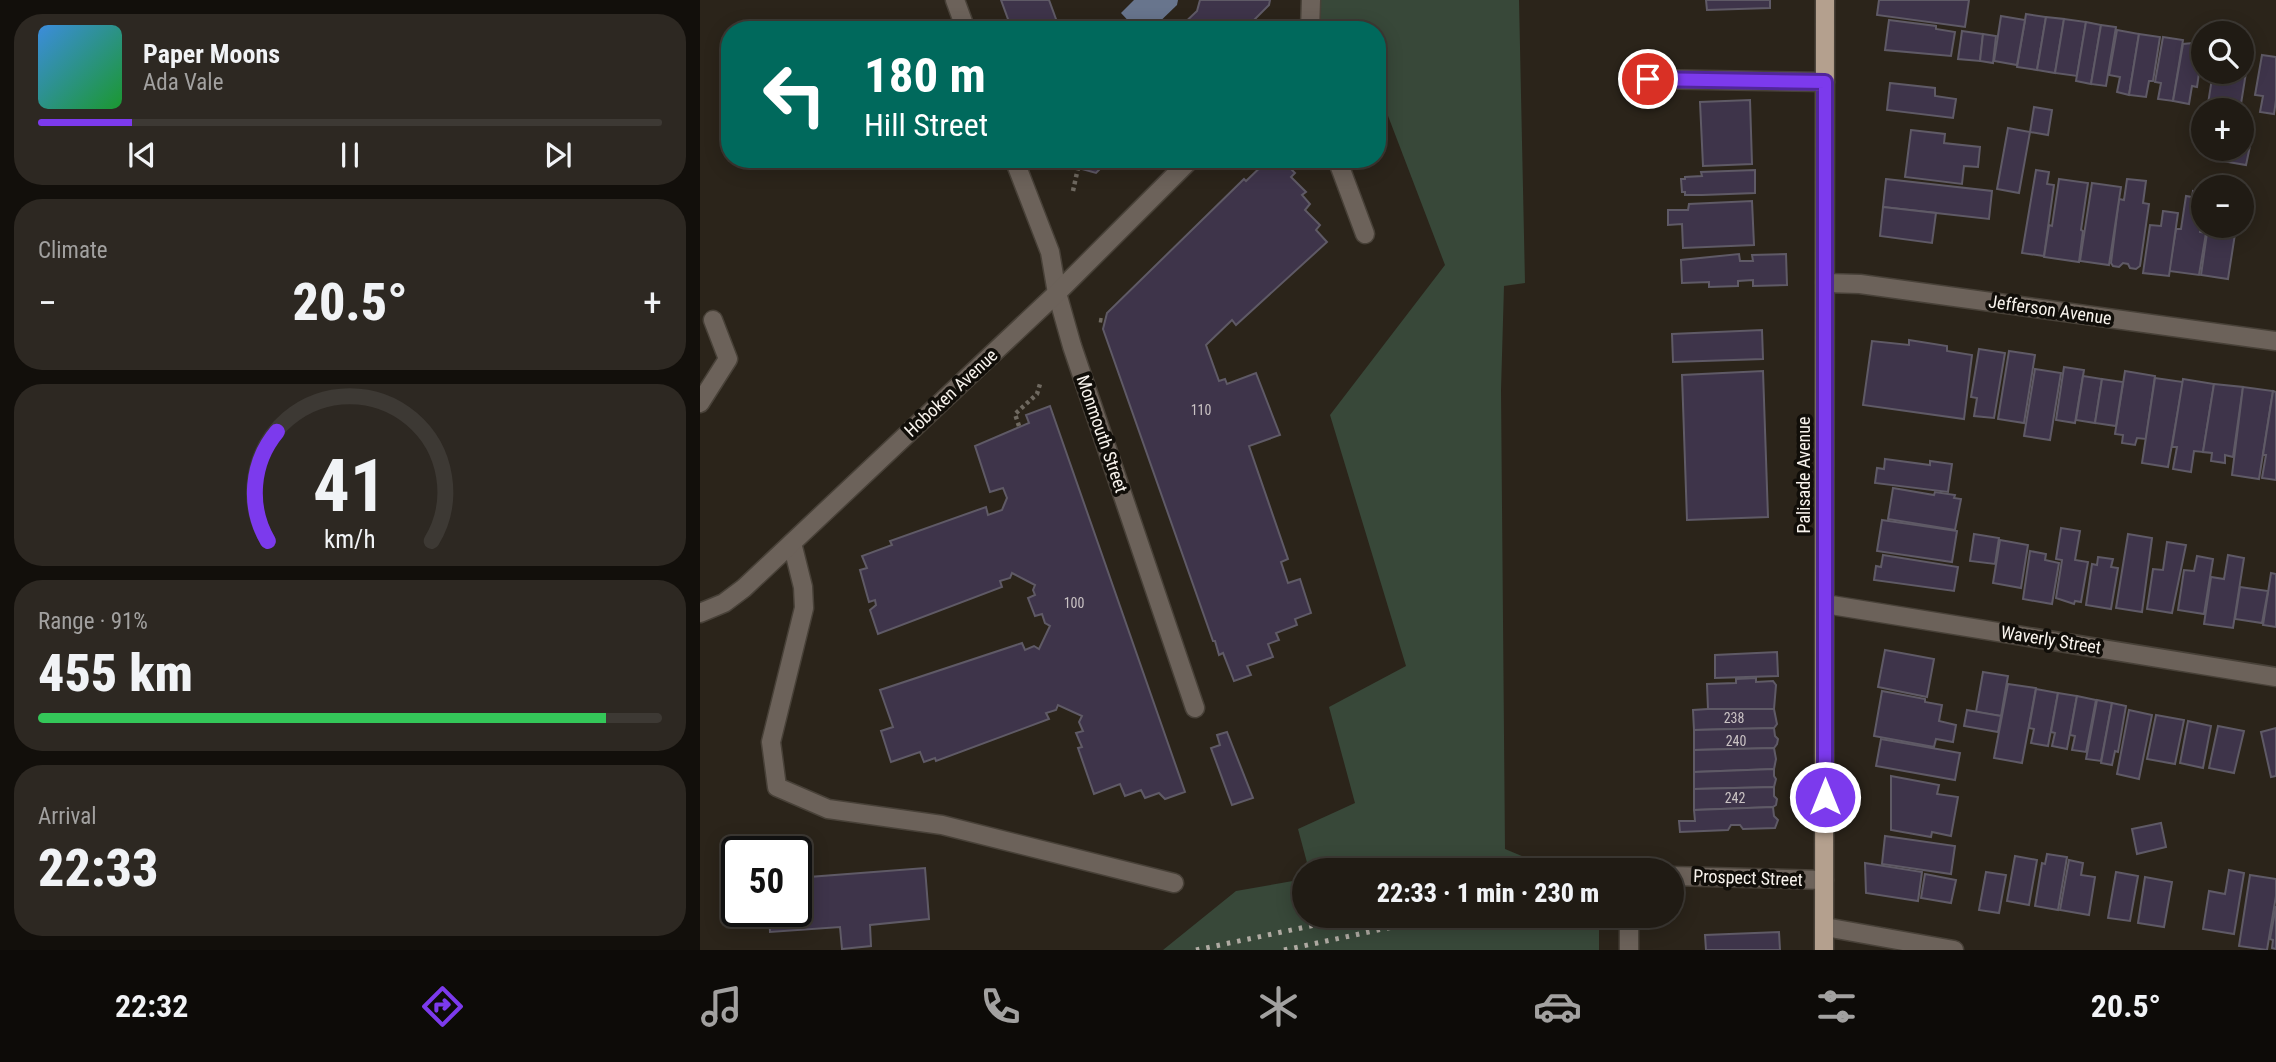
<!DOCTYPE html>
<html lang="en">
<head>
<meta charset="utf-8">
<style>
	body { margin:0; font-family:"Roboto Condensed",sans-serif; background:#2d2822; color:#f1f3f6; height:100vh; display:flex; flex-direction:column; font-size:26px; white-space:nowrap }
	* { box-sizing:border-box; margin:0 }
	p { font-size:23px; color:#a2a1a0 }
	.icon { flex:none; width:38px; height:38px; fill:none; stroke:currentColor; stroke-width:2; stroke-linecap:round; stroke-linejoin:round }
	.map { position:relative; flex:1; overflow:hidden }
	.side { display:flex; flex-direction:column; gap:14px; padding:14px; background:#120f0b; width:700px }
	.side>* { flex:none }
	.guide { position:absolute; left:21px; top:21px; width:665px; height:147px; border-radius:28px; box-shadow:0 4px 18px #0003,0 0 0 2px #3d3934; background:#00695c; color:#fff; overflow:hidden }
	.buttons { position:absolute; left:1491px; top:21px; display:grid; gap:14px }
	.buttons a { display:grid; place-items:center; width:63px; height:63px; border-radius:50%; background:#201b14; box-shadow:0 4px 18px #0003,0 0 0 2px #3d3934; font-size:35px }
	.speed { position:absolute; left:21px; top:836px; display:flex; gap:14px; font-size:35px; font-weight:700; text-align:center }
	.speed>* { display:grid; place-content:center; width:91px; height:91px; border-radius:50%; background:#201b14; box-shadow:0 4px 18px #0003,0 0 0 2px #3d3934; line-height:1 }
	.speed .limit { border:4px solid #111; border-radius:10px; background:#fff; color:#111 }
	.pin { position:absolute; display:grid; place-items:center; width:60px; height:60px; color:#fff; margin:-30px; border:4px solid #fff; border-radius:50%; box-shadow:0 2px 7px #0007 }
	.me { position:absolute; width:77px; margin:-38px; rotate:0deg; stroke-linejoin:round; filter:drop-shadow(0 0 5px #0008) }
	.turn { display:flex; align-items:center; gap:24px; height:147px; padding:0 28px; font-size:32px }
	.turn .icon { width:91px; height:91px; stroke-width:2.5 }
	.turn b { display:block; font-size:49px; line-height:60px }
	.big { font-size:52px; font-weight:800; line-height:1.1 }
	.side .tile { flex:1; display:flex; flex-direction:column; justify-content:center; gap:10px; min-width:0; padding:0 24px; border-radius:28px; background:#2d2822 }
	.side .dial { align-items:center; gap:0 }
	.dial svg { height:182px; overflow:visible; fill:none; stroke:#3d3934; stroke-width:7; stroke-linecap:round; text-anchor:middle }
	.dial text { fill:#f1f3f6; stroke:none }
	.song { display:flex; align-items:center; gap:21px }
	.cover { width:84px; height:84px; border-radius:10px; background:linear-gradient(135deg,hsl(210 70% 55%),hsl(130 70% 35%)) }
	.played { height:7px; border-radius:4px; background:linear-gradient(90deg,#7c3aed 15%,#3d3934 15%) }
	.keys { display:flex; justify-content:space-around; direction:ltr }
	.heat { display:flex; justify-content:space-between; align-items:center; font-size:38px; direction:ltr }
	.charge { height:10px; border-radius:5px; background:linear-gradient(90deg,#34c759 91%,#3d3934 0) }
	.trip { position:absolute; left:592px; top:858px; width:392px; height:70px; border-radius:35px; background:#201b14; box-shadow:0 4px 18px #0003,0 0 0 2px #3d3934; font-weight:800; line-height:70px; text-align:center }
	.tab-bar { display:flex; height:112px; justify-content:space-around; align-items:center; background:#0d0b08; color:#a2a1a0 }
	.tab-bar .icon { width:49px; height:49px }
	.tab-bar .active { color:#7c3aed }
	.tab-bar b { font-size:32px; color:#f1f3f6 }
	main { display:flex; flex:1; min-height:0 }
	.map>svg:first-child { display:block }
	.green { fill:#384839 }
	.water { fill:#68758d }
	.building { fill:#3e344a; stroke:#5f5a66; stroke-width:2 }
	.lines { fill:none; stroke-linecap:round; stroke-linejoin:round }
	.minor-casing { stroke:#484138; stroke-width:21 }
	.major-casing { stroke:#484138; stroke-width:21 }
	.path { stroke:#6f6960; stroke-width:4.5; stroke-dasharray:3.5 3.5; stroke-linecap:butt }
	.minor { stroke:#6c625a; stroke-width:18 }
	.major { stroke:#b4a08e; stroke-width:18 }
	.rail { stroke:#b0aba3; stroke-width:5; stroke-dasharray:3.5 7; stroke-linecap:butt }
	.route-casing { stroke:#51269a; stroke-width:18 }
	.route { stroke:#7c3aed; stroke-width:12 }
	.labels { text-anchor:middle; stroke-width:7; stroke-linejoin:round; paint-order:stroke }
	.number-label { font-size:14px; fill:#cac3c4 }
	.street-label { font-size:18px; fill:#f8f3ed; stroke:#110e09 }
</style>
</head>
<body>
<main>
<section class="side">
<div class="tile">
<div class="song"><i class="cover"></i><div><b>Paper Moons</b><p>Ada Vale</p></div></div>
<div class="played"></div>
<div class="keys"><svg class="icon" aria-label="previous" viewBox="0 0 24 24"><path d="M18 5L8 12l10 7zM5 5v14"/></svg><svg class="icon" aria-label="pause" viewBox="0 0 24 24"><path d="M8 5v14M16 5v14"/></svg><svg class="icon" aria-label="next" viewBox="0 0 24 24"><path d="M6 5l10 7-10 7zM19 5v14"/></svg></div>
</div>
<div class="tile"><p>Climate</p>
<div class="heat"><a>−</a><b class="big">20.5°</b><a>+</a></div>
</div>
<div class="tile dial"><svg viewBox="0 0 100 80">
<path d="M14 69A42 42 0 1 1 86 69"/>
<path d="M14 69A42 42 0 0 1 18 21" stroke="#7c3aed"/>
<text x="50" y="56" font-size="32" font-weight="700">41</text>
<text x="50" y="72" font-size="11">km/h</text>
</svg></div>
<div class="tile"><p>Range · 91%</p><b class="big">455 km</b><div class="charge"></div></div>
<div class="tile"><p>Arrival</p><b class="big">22:33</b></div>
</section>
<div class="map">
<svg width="1576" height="950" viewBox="0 0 1576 950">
	<rect width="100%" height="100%" fill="#2b241a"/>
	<!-- green -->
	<g class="green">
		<path d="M611 0H819L825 283 804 286 801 390 805 849 856 870H609L598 829 655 803 629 707 706 666 630 415 745 265 677 87V30H610Z"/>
		<path d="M604 879V915H899V950H463L536 891Z"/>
	</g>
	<!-- water -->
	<path class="water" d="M434 0H478L477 5 451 30H437L421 13Z"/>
	<!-- building -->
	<g class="building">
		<path d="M301 0H349L360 30H312Z"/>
		<path d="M500 0H570L569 5 544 30H477L497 11Z"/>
		<path d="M1006 0H1070V8L1007 10Z"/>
		<path d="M1179 0H1269L1265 27 1177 15Z"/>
		<path d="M1326 14 1346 17 1337 70 1317 67Z"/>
		<path d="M1301 16 1325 20 1317 65 1294 61Z"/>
		<path d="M1346 17 1364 19 1355 73 1337 70Z"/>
		<path d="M1364 19 1386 22 1377 76 1355 73Z"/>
		<path d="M1189 20 1236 26V29L1255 32 1251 56 1185 50Z"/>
		<path d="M1386 22 1401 25 1391 84 1376 81Z"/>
		<path d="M1401 25 1416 27 1406 86 1391 84Z"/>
		<path d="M1417 30 1439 34 1429 95 1417 92 1420 77 1409 75Z"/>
		<path d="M1262 31 1283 34 1280 61 1258 59Z"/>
		<path d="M1283 34 1296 36 1293 63 1280 61Z"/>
		<path d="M1439 34 1460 37 1453 81H1449L1446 97 1429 95Z"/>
		<path d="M1463 37 1483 40 1473 101 1458 99 1461 83 1455 82Z"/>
		<path d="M1493 43 1503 45 1497 87 1492 86 1489 104 1473 101 1483 44Z"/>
		<path d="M1542 53 1549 54 1540 110H1507L1513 72H1542Z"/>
		<path d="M1562 55 1576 57V100L1574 114 1560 112 1563 96 1555 95Z"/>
		<path d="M1190 83 1235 88V96L1256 99 1253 118 1187 110Z"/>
		<path d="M1050 100 1052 164 1003 166 1000 102Z"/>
		<path d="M1334 107 1352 110 1348 135 1330 132Z"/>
		<path d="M1308 128 1330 132 1319 193 1297 189Z"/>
		<path d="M1211 130 1245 134 1244 143 1280 147 1278 167 1264 166 1262 184 1205 177Z"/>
		<path d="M1542 145 1550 146 1546 165 1522 161 1524 149H1542Z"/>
		<path d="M359 159H410L396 173 360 163Z"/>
		<path d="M569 159H581L595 173 591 177 606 192 602 195 610 204 605 210 620 225 616 230 627 242 536 325 532 320 506 345 519 381 525 379 527 384 556 373 580 435 549 446 588 559 581 562 588 583 600 579 611 613 595 619 597 625 576 633 579 640 568 644 573 657 547 666 551 675 534 681 523 653 519 655 515 641H513L403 329 407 313 544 179 546 181Z"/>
		<path d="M1055 170V193L1002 195H985V192H982L981 179H985V177L1002 176 1001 172Z"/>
		<path d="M1336 170 1349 172 1347 184 1354 185 1344 256 1322 253Z"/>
		<path d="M1186 179 1292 191 1289 219 1183 207Z"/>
		<path d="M1359 179 1388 183 1381 230 1383 231 1379 262 1344 257 1349 225 1352 226Z"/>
		<path d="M1427 179 1446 181 1443 203 1449 204 1440 266 1436 269 1430 268 1428 264 1423 263 1419 267 1413 266 1411 263 1419 199 1424 200Z"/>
		<path d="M1392 183 1421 187 1409 265 1380 261Z"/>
		<path d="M1493 191 1500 193V198H1503L1500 232 1506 233 1499 275 1469 271 1476 229H1481L1486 196 1492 197Z"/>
		<path d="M1052 201 1054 245 983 248 982 224 968 225V210H988L989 204Z"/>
		<path d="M1183 207 1236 213 1232 243 1180 236Z"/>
		<path d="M1463 211 1478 213 1469 276 1443 273 1450 225 1461 226Z"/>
		<path d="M1508 226H1524L1523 233 1535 234 1528 279 1501 275Z"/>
		<path d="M1039 254 1040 261H1053L1052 255 1086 254 1087 285 1053 286V280L1038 281V286L1009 287V282L982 283 981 260Z"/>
		<path d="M1062 330 1063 359 973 362 972 334Z"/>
		<path d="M1209 340 1247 346V351L1272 355 1264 419 1163 405 1172 341 1209 345Z"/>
		<path d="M1279 349 1305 353 1294 418 1274 416 1277 398 1271 397Z"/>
		<path d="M1309 351 1335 355 1324 423 1298 419Z"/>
		<path d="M1364 367 1384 370 1375 423 1356 420Z"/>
		<path d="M1335 369 1361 373 1350 440 1324 436Z"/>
		<path d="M1063 371 1068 517 987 520 982 375Z"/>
		<path d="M1425 371 1455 376 1446 439 1437 438 1435 445 1422 443 1423 435 1415 434Z"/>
		<path d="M1383 376 1402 379 1395 423 1376 420Z"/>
		<path d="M1455 378 1483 382 1468 467 1442 463Z"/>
		<path d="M1402 379 1423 382 1416 426 1395 423Z"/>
		<path d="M1483 379 1514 384 1503 452 1494 451 1491 472 1473 469 1477 447H1472Z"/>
		<path d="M1514 384 1543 387 1533 457 1525 455V463L1511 461 1512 453 1503 452Z"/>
		<path d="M1543 387 1573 391 1559 479 1532 475Z"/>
		<path d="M1573 391 1576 392V480L1562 478 1566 455H1563Z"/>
		<path d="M350 406 485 792 465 799 459 793 445 798 441 790 425 796 420 784 394 794 378 748 382 747 376 733 383 731 379 722 382 716 358 705 356 710 346 713 349 719 236 761 235 758 224 762 220 752 191 762 181 731 193 727 180 690 322 643 325 650 334 646 339 649 350 626 345 623 342 614 335 616 328 598 335 595 333 590 335 585 312 573 310 578 300 581 302 587 178 634 170 610 176 605 175 600 169 602 160 570 167 568 162 556 192 545 190 541 286 507 288 515 302 510 307 498 303 488 290 492 275 446 329 423 326 415Z"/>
		<path d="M1185 459 1230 465V461L1252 464 1248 492 1175 483 1177 468 1184 469Z"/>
		<path d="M1193 488 1234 495 1235 492 1255 495 1254 498 1261 499 1255 530 1188 519Z"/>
		<path d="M1182 520 1257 531 1252 562 1177 551Z"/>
		<path d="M1361 528 1380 531 1375 560 1388 562 1381 602 1375 601 1374 604 1356 598 1362 560 1356 559Z"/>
		<path d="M1274 534 1299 538 1295 564 1270 561Z"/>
		<path d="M1428 534 1452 538 1442 612 1416 608Z"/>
		<path d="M1300 540 1328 545 1321 588 1293 583Z"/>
		<path d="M1467 542 1486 545 1472 613 1447 609 1453 569 1463 570Z"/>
		<path d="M1330 551 1346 554 1345 560 1359 563 1352 604 1323 599Z"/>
		<path d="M1183 555 1258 567 1254 591 1174 580 1176 566 1181 567Z"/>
		<path d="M1528 555 1544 558 1533 628 1504 624 1511 577 1524 579Z"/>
		<path d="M1497 556 1513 559 1504 614 1478 610 1484 570 1494 571Z"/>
		<path d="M1398 557 1413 559 1411 567 1418 568 1411 609 1386 605 1392 564 1397 565Z"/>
		<path d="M1571 573 1576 574V627L1563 625Z"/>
		<path d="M1540 587 1568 591 1562 623 1535 619Z"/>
		<path d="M1185 650 1234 659 1227 697 1178 687Z"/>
		<path d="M1077 652 1078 676 1015 678V655Z"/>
		<path d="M1283 672 1308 676 1301 716 1276 712Z"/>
		<path d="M1056 678V682L1073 681 1076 685 1074 709H1008L1007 684 1036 683V679Z"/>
		<path d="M1308 684 1336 688 1322 763 1294 758Z"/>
		<path d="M1336 689 1358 693 1348 746 1331 743 1334 729 1329 728Z"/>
		<path d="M1182 691 1225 699V702L1242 705 1239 721 1256 725 1253 742 1236 739 1234 747 1174 736Z"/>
		<path d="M1358 693 1377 696 1367 749 1352 746 1355 733 1351 732Z"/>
		<path d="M1377 696 1396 700 1386 752 1372 750 1375 736 1370 735Z"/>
		<path d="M1397 700 1412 703 1401 761 1386 759Z"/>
		<path d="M1412 703 1426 706 1418 752 1415 751 1412 765 1401 763Z"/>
		<path d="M1008 709H1074L1077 724 1074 728 994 730 993 710Z"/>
		<path d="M1267 710 1301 716 1298 732 1264 726Z"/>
		<path d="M1429 710 1452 715 1439 779 1417 774Z"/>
		<path d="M1456 715 1484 720 1475 764 1447 759Z"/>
		<path d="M1488 721 1511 726 1503 768 1480 763Z"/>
		<path d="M1518 726 1544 731 1534 773 1509 768Z"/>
		<path d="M1074 728 1075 736 1078 739 1077 744 1074 748 994 750V730Z"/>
		<path d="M1576 728V776L1571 777 1561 732Z"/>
		<path d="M527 732 553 798 532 805 511 748 520 745 517 735Z"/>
		<path d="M1181 739 1260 753 1255 780 1176 766Z"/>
		<path d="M1074 748 1076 759 1074 769 994 772V750Z"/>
		<path d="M1074 769V776L1076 779 1074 787 994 789V772Z"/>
		<path d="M1191 776 1239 785 1237 794 1258 797 1251 836 1232 832 1231 837 1191 830Z"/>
		<path d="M1074 787V796L1077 799 1076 805 1073 807 994 810V789Z"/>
		<path d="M1073 807 1074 816 1078 820 1075 828 1043 829 1040 825H1031L1028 830 980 832 979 821H995L994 810Z"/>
		<path d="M1461 823 1466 847 1437 854 1432 829Z"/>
		<path d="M1185 836 1255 846 1251 874 1182 864Z"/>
		<path d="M1347 854 1367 857 1358 910 1335 906 1342 863 1345 864Z"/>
		<path d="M1315 856 1337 860 1329 905 1307 901Z"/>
		<path d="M1369 860 1383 863 1381 875 1395 877 1389 915 1360 910Z"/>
		<path d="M1165 863 1222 872 1218 901 1166 893Z"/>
		<path d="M225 868 229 919 170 925 171 946 142 949 140 927 70 932 69 912H96V878Z"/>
		<path d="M1529 870 1544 873 1534 934 1503 929 1509 891 1525 894Z"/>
		<path d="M1286 872 1306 875 1299 913 1279 910Z"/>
		<path d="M1416 872 1438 876 1430 921 1408 918Z"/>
		<path d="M1225 874 1256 880 1251 903 1221 898Z"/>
		<path d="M1550 875 1576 879V896L1567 950 1539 946Z"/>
		<path d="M1445 877 1472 882 1464 927 1438 923Z"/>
		<path d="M1576 906V949L1572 948 1573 940 1570 939Z"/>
		<path d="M1079 932 1080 950H1006L1005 935Z"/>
	</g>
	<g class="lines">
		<!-- minor casing -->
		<g class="minor-casing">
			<g id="minor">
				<path d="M255 0 266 30"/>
				<path d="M610 30 611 0"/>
				<path d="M948 79 1125 82"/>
				<path d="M314 159 350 252 357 293 372 346 495 708"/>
				<path d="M637 159 665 234"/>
				<path d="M1125 283 1160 284 1576 341"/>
				<path d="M0 403 28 359 13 320"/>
				<path d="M92 543 103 587 104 608 71 742 77 787 128 809 242 825 474 883"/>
				<path d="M1125 604 1576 677"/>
				<path d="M0 613 24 603 44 588 357 293 491 159"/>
				<path d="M971 876 1124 880"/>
				<path d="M929 915V950"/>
				<path d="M1125 927 1254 950"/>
			</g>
		</g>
		<!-- major casing -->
		<g class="major-casing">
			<path id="major" d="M1124 950 1125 0"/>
		</g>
		<!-- path -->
		<g class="path">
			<path d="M373 191 378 168"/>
			<path d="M399 320 405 321"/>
			<path d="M319 426 315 414 337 394 340 384"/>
		</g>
		<!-- minor -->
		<use href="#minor" class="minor"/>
		<!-- major -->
		<use href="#major" class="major"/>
		<!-- rail -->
		<g class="rail">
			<path d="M496 950 663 915"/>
			<path d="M584 950 749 915"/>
		</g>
	</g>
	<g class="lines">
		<!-- route casing -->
		<g class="route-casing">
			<path id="route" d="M948 79 1125 82V797"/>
		</g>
		<!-- route -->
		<use href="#route" class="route"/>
	</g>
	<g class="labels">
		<!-- number labels -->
		<g class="number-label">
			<text x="501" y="415">110</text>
			<text x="374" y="608">100</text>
			<text x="1034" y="723">238</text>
			<text x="1036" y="746">240</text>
			<text x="1035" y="803">242</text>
		</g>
		<!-- street labels -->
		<g class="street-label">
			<text transform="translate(1350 310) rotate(8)" y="6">Jefferson Avenue</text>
			<text transform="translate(251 393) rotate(-43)" y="6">Hoboken Avenue</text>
			<text transform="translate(402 434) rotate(71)" y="6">Monmouth Street</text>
			<text transform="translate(1104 475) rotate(-90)" y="6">Palisade Avenue</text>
			<text transform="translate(1351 640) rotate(9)" y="6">Waverly Street</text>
			<text transform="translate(1048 878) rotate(2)" y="6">Prospect Street</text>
		</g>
	</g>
</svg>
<div class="buttons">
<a><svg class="icon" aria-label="search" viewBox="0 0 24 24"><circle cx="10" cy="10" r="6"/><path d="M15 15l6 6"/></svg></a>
<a>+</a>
<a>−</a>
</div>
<div class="speed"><div class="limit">50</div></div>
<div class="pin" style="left:948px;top:79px;background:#d93025"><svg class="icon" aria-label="arrive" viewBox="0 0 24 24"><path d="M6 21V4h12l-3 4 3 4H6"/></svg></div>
<svg class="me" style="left:1125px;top:797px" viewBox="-20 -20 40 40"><circle r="17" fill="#7c3aed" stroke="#fff" stroke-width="3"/><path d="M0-11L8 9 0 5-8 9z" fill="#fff"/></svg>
<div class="trip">22:33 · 1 min · 230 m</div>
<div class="guide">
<div class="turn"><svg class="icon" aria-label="left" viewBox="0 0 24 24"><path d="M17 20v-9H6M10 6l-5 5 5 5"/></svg><div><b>180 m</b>Hill Street</div></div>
</div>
</div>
</main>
<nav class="tab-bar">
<b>22:32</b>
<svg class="icon active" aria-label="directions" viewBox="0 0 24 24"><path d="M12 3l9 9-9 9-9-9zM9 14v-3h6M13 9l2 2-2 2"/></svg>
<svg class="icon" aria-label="music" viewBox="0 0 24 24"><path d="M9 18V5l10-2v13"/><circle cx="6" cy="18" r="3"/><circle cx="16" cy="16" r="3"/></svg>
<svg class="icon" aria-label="phone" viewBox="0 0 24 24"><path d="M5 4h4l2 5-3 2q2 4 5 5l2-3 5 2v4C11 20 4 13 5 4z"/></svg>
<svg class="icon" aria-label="climate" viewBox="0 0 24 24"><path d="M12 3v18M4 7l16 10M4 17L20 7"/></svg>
<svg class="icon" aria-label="car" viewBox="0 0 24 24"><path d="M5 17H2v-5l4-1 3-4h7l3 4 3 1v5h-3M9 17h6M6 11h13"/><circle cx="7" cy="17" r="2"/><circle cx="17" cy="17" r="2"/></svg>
<svg class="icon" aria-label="filters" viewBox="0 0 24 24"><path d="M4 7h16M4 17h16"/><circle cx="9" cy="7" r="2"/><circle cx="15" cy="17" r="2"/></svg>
<b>20.5°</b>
</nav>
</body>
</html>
